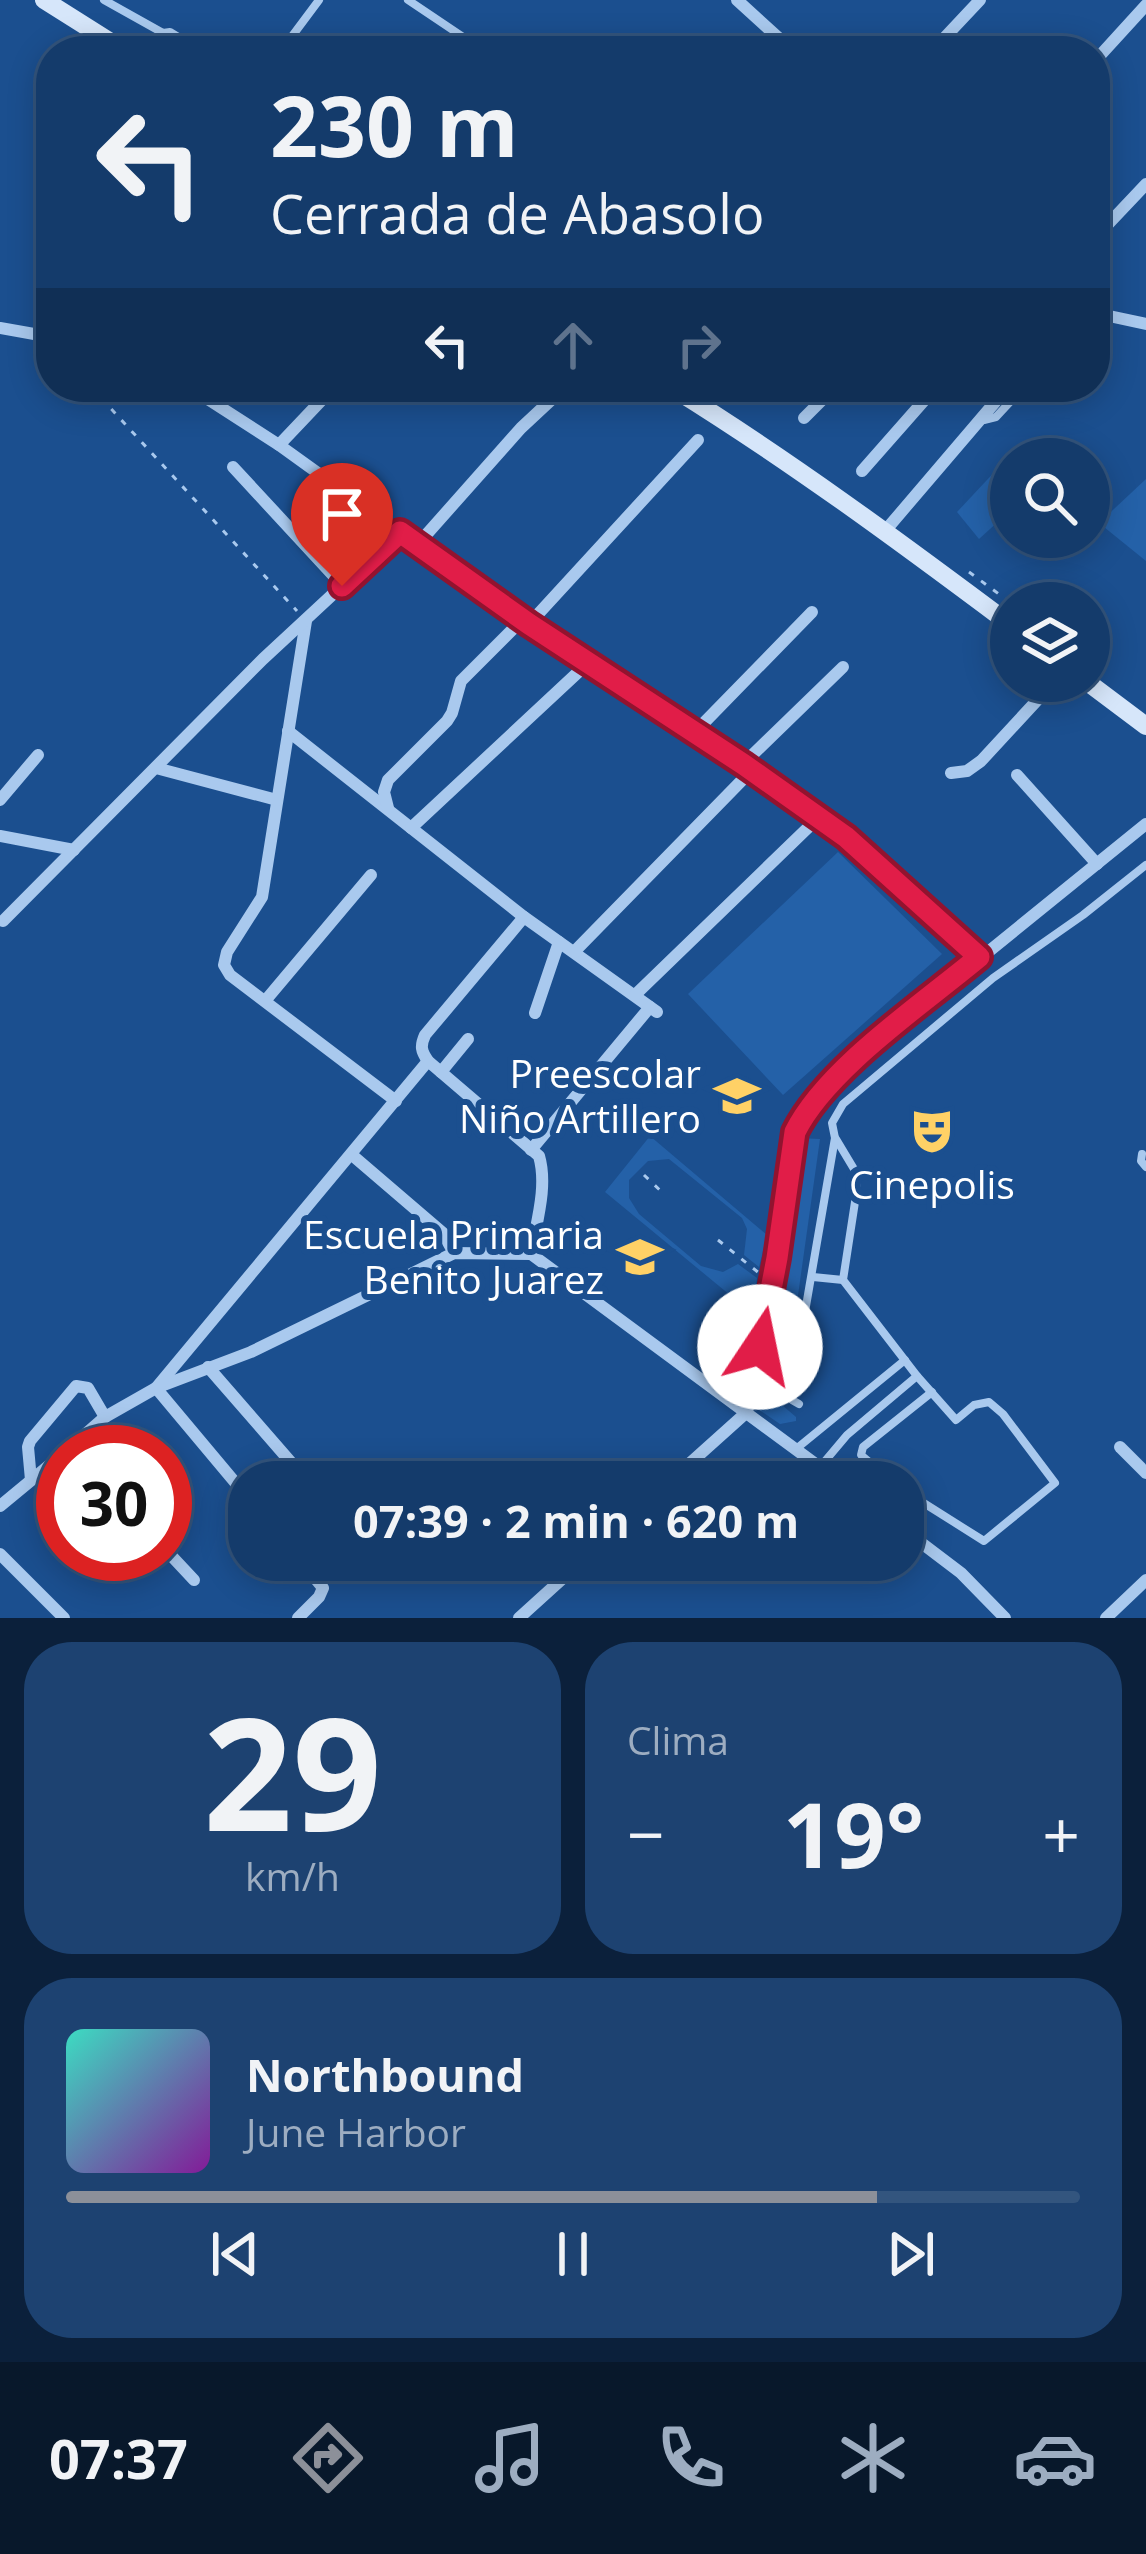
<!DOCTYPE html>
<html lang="es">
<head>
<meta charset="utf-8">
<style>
	body { margin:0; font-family:"Open Sans",sans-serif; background:#1d4271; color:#f1f3f6; height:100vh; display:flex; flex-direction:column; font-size:45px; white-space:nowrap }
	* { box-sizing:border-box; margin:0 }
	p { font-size:39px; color:#9dadc1 }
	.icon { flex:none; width:66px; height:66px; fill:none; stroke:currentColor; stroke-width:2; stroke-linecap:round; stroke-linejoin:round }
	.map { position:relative; height:1618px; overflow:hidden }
	.sheet { display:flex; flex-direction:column; gap:24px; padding:24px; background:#0b203b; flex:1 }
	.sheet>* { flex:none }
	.guide { position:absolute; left:36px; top:36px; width:1074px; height:366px; border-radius:48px; box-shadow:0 6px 30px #0003,0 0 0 3px #33557e; background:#143b6b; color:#f1f3f6; overflow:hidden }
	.tools { position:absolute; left:990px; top:438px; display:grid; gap:24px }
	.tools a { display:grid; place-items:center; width:120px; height:120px; border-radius:50%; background:#143b6b; box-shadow:0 6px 30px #0003,0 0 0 3px #33557e; font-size:60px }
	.speed { position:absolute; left:36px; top:1425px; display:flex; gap:24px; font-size:60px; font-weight:700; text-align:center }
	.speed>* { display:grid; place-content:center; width:156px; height:156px; border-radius:50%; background:#143b6b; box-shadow:0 6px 30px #0003,0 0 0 3px #33557e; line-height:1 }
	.speed .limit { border:18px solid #d22; background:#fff; color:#111 }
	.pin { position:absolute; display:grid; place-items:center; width:102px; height:102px; color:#fff; margin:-123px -51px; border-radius:50% 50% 50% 0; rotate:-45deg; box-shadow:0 0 12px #0007 }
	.pin .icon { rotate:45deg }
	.me { position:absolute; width:132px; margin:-66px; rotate:11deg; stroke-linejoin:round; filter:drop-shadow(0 0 9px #0008) }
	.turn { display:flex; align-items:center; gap:42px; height:252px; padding:0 36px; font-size:54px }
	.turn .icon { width:156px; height:156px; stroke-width:2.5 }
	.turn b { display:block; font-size:84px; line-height:102px }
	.lanes { display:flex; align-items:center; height:114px; padding:0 36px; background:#0003; justify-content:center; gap:60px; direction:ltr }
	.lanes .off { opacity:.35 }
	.big { font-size:90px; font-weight:700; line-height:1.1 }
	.sheet .tile { flex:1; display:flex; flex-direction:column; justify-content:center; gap:18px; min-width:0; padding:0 42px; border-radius:48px; background:#1d4271 }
	.sheet .dial { align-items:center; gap:0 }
	.dial b { font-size:156px; line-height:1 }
	.song { display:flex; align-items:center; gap:36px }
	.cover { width:144px; height:144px; border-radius:18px; background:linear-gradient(135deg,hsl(170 70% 55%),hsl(290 70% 35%)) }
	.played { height:12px; border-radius:6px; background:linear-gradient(90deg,#8c9099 80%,#33557e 80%) }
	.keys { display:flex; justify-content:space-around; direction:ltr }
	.heat { display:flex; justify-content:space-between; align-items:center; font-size:66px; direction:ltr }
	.sheet .tiles { flex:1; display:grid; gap:24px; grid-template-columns:1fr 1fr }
	.tile:last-child { grid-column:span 2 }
	.trip { position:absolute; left:228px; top:1461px; width:696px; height:120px; border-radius:48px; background:#143b6b; box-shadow:0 6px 30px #0003,0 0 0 3px #33557e; font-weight:700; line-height:120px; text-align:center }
	.menu { display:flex; height:192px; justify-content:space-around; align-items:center; background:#08182b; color:#9dadc1 }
	.menu .icon { width:84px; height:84px }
	.menu .current { color:#8c9099 }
	.menu b { font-size:54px; color:#f1f3f6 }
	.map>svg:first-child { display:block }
	.green { fill:#2461a8 }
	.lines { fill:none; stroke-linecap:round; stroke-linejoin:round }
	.path { stroke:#a9c9ee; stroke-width:3; stroke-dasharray:6 9; stroke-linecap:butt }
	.lane { stroke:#a9c9ee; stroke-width:8 }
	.street { stroke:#a9c9ee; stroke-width:12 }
	.secondary { stroke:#d6e6fa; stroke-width:18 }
	.route-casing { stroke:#92132f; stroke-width:30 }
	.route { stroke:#e11d48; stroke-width:21 }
	.labels { text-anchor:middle; stroke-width:12; stroke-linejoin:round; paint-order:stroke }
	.poi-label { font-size:39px; fill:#fff; stroke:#1b4f8f; text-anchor:end }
</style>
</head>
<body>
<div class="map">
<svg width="1146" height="1618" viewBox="0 0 1146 1618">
	<rect width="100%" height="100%" fill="#1b4f8f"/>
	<!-- green -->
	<g class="green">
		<path d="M1006 464 1011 466V510L979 539 957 512 1001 465Z"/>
		<path d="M1146 479V561L1099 523Z"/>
		<path d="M838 852 942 954 783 1095 688 994Z"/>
		<path d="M650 1136 767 1235 759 1267 744 1255 747 1229 742 1218 669 1159 648 1161 629 1180V1198L639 1214 701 1266 723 1272 738 1264 757 1278 753 1314 605 1192Z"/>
		<path d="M798 1138 820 1139 791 1345 775 1399 796 1417V1421L780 1424 752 1405Z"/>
	</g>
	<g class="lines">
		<!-- path -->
		<g class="path">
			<path d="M91 387 297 611"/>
			<path d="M969 572 1011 603"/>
			<path d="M644 1175 664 1194"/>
			<path d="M718 1240 759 1273"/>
		</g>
		<!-- lane -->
		<g class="lane">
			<path d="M104 0 163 33 170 32 201 51"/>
			<path d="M408 0 484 51"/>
			<path d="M281 51 319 0"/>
			<path d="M984 420 996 417 1024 387"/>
			<path d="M836 1139 854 1169 857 1189 843 1280 917 1376 956 1420 974 1405 989 1402 1003 1414 1055 1483 984 1541 903 1490"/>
			<path d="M1142 1154 1141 1161 1146 1167"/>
			<path d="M813 1277 843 1280"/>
			<path d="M799 1404 792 1400 791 1393 835 1138 832 1123 843 1104 993 978 1083 915 1146 865"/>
			<path d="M796 1449 905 1360"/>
			<path d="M820 1467 847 1435 917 1376"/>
			<path d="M893 1482 861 1455 863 1447 932 1392"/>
		</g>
		<!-- street -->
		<g class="street">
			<path d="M737 0 793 51"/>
			<path d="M932 51 980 0"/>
			<path d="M1095 61 1146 5"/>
			<path d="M1095 238 1146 184"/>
			<path d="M49 262 51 260"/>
			<path d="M1095 313 1146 324"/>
			<path d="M0 328 51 337"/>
			<path d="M189 387 279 445 522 620 743 764 846 837 979 957"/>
			<path d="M776 396 785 387"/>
			<path d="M804 418 835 387"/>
			<path d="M279 445 334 387"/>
			<path d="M233 467 342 585"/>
			<path d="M862 471 936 387"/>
			<path d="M885 531 1008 387"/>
			<path d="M418 544 521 428 565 387"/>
			<path d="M306 621 262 897 227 952 224 965 230 975 396 1101"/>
			<path d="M529 624 698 440"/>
			<path d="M288 731 524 917 657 1012"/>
			<path d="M695 732 812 612"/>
			<path d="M743 764 843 667"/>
			<path d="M156 768 277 800"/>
			<path d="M951 773 967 771 981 761 1055 681"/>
			<path d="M1017 775 1097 864"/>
			<path d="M0 800 38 755"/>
			<path d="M388 808 384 792 388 780 447 721 452 713 461 681 522 620"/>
			<path d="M411 828 588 663"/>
			<path d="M0 836 74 850"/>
			<path d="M524 917 425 1035C420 1046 421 1051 428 1061L539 1156C548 1187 536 1223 531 1254"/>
			<path d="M3 921 263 659 400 532"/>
			<path d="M574 952 752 770"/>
			<path d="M635 995 818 818"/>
			<path d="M265 1001 371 875"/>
			<path d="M535 1013 559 942"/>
			<path d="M441 1072 468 1039"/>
			<path d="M531 1150 650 1007"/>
			<path d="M352 1155 443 1233 454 1253"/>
			<path d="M531 1254 840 1482"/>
			<path d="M208 1367 308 1482"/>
			<path d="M1120 1447 1146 1473"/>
			<path d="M65 1452 105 1417 156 1388 251 1352 454 1253 531 1254"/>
			<path d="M31 1480 28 1447 30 1441 76 1386 88 1388 105 1417"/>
			<path d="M669 1482 747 1412 777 1258 795 1132 816 1098 856 1059 1146 824"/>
			<path d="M249 1499 156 1388 428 1061"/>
			<path d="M0 1506 63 1454"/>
			<path d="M903 1529 961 1573 1005 1618"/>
			<path d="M165 1549 194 1580"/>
			<path d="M0 1554 64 1618"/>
			<path d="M298 1618 319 1597 323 1588 300 1560"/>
			<path d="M519 1618 583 1560"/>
			<path d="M1106 1618 1146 1580"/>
		</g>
		<!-- secondary -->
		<g class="secondary">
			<path d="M44 0 125 51"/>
			<path d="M671 387C789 460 900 542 1011 625"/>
			<path d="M1086 681 1146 726"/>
		</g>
	</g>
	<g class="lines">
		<!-- route casing -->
		<g class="route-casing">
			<path id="route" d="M342 586 400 532 529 624 743 764 846 837 979 957C924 1003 826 1069 795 1132L777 1258 760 1347"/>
		</g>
		<!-- route -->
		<use href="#route" class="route"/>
	</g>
	<!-- icons -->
	<defs>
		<g id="school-bare" transform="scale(3.6)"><path d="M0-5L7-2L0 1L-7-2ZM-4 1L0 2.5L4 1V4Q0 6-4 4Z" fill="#ffd166" stroke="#1b4f8f" stroke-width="2.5" paint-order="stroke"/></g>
		<g id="theatre-bare" transform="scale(3.6)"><path d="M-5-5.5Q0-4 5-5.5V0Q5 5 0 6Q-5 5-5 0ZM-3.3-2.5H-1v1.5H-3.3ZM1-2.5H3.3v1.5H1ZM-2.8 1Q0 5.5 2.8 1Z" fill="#ffd166" stroke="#1b4f8f" stroke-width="2.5" paint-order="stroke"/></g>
	</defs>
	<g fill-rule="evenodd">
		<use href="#school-bare" x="737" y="1096"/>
		<use href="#theatre-bare" x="932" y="1131"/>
		<use href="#school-bare" x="640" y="1257"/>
	</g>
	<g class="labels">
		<!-- poi labels -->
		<g class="poi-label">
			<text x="701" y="1088">Preescolar<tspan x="701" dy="45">Niño Artillero</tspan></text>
			<text x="932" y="1199" text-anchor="middle">Cinepolis</text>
			<text x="604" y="1249">Escuela Primaria<tspan x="604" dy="45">Benito Juarez</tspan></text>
		</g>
	</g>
</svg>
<div class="tools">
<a><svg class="icon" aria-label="search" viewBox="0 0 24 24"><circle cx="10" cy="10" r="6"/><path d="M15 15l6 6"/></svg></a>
<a><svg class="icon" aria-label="layers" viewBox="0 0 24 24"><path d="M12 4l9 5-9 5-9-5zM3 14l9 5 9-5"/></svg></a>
</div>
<div class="speed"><div class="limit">30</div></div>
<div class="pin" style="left:342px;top:586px;background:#d93025"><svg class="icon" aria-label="arrive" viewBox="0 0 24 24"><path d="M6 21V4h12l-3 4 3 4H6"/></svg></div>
<svg class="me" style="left:760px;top:1347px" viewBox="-20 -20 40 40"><circle r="19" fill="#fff"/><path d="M0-13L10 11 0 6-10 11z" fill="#e11d48"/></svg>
<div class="trip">07:39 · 2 min · 620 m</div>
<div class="guide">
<div class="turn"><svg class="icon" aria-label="left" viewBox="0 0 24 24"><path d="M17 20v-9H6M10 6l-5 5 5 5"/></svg><div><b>230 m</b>Cerrada de Abasolo</div></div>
<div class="lanes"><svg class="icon" aria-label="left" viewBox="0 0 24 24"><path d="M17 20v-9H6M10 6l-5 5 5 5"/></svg><svg class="icon off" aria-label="ahead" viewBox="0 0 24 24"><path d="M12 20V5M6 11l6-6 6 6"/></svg><svg class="icon off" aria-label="right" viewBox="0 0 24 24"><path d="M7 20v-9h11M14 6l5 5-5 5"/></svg></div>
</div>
</div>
<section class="sheet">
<div class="tiles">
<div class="tile dial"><b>29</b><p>km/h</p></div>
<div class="tile"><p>Clima</p>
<div class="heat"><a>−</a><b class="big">19°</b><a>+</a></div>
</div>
<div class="tile">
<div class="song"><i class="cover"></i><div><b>Northbound</b><p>June Harbor</p></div></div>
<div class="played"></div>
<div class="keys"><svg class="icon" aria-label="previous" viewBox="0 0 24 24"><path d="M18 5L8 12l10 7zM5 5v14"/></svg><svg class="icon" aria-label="pause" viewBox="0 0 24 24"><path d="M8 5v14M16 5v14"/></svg><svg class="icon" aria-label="next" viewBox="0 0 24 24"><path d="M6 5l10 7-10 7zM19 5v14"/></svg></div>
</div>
</div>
</section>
<nav class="menu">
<b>07:37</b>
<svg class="icon current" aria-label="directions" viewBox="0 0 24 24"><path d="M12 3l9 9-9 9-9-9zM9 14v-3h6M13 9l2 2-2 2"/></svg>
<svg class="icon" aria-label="music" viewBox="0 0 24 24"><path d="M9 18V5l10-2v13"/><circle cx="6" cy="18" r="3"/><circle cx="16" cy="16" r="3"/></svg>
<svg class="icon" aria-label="phone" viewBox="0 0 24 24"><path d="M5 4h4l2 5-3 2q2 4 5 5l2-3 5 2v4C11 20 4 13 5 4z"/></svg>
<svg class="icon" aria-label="climate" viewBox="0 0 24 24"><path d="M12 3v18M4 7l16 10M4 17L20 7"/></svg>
<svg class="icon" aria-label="car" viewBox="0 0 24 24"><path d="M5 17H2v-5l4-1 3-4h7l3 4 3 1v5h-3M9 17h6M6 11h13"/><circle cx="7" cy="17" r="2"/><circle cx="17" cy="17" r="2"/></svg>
</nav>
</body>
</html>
